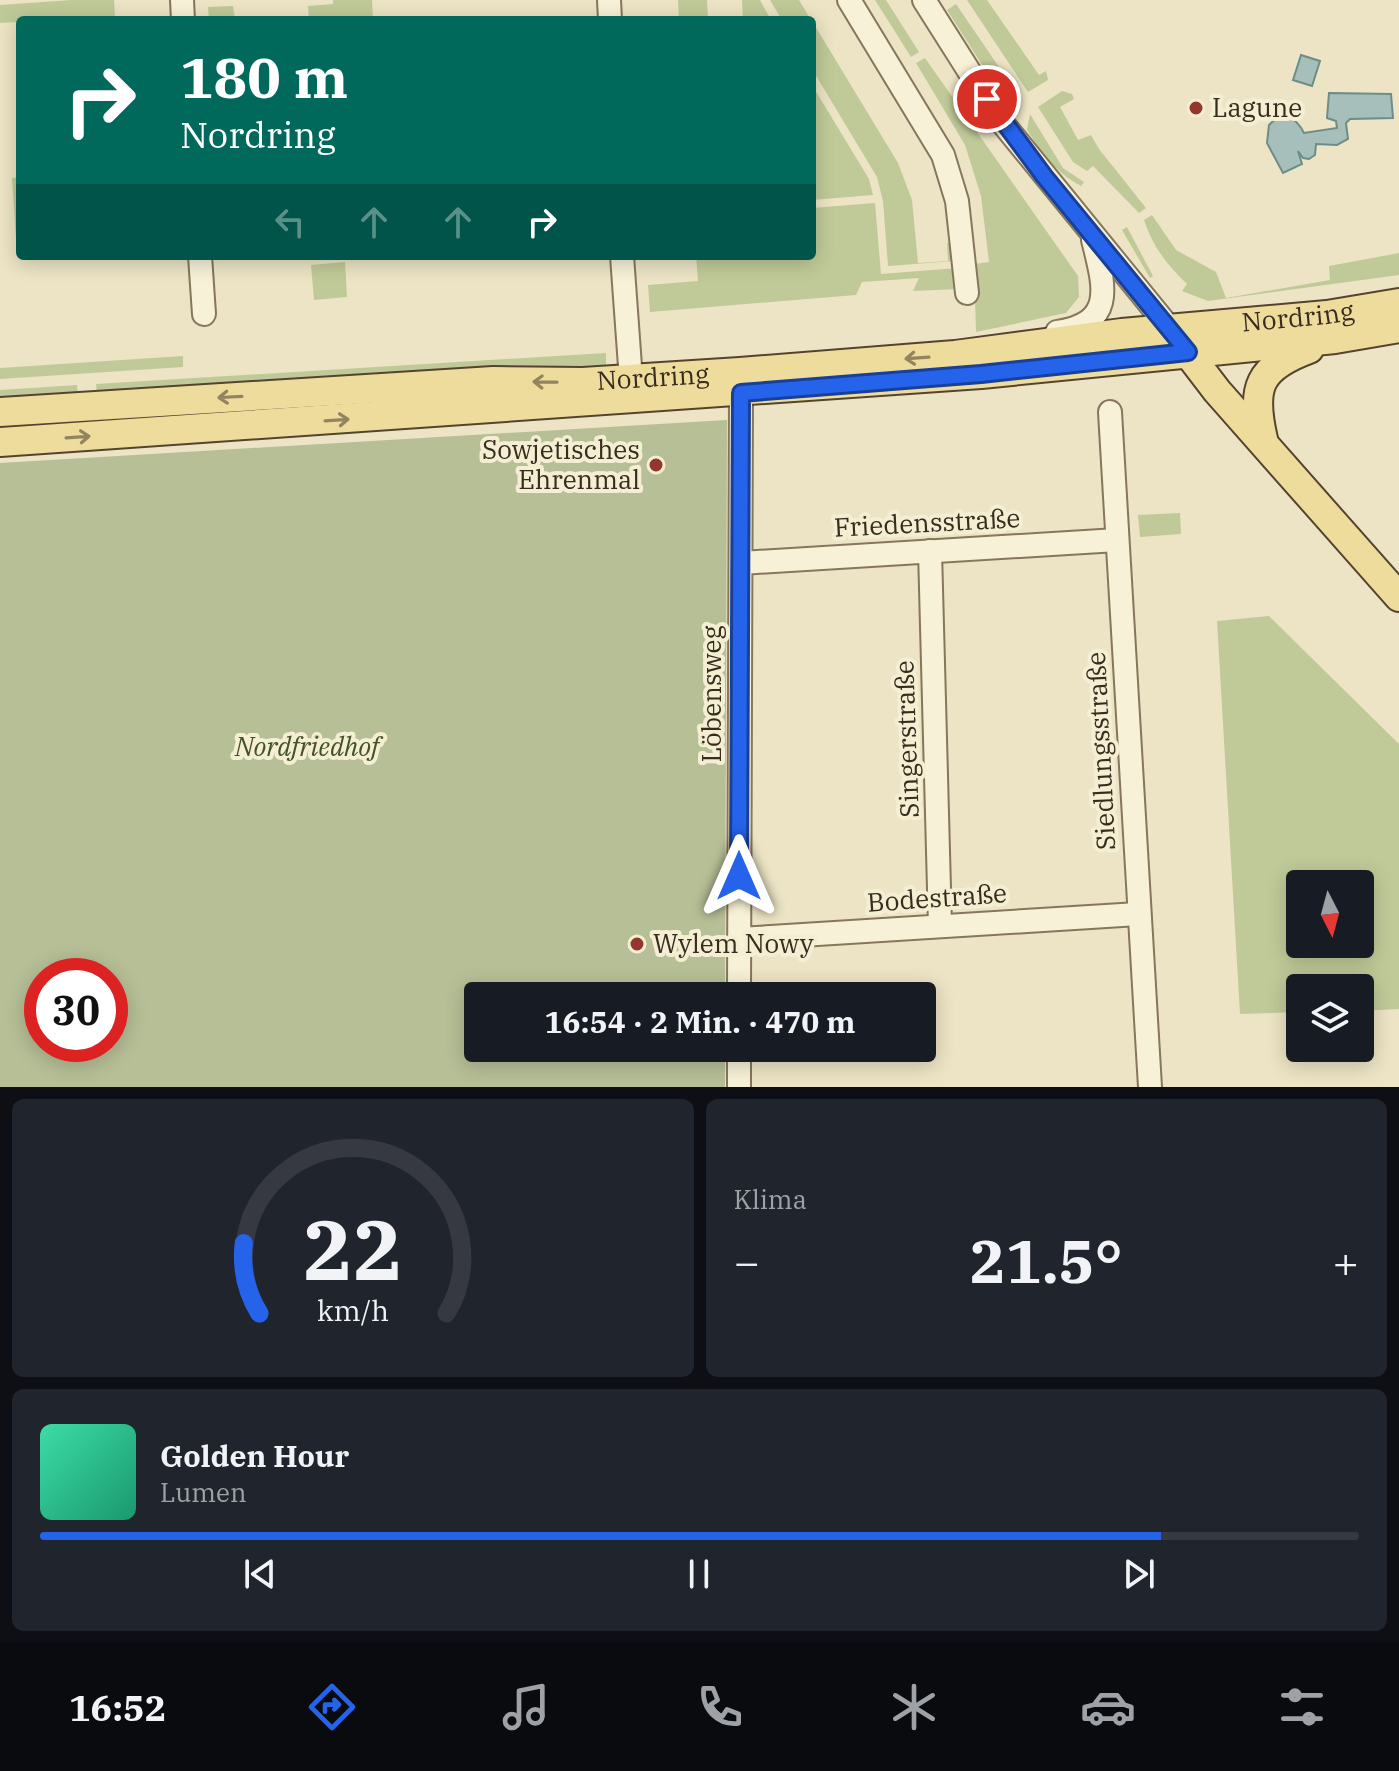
<!DOCTYPE html>
<html lang="de">
<head>
<meta charset="utf-8">
<style>
	body { margin:0; font-family:"IBM Plex Serif",serif; background:#20242c; color:#f1f3f6; height:100vh; display:flex; flex-direction:column; font-size:30px; white-space:nowrap }
	* { box-sizing:border-box; margin:0 }
	p { font-size:26px; color:#9ea1a6 }
	.icon { flex:none; width:44px; height:44px; fill:none; stroke:currentColor; stroke-width:2; stroke-linecap:round; stroke-linejoin:round }
	.map { position:relative; height:1087px; overflow:hidden }
	.sheet { display:flex; flex-direction:column; gap:12px; padding:12px; background:#0d0f14; flex:1 }
	.sheet>* { flex:none }
	.guide { position:absolute; left:16px; top:16px; width:800px; height:244px; border-radius:8px; box-shadow:0 4px 20px #0003; background:#00695c; color:#fff; overflow:hidden }
	.needle { width:52px; rotate:174deg }
	.fabs { position:absolute; left:1286px; top:870px; display:grid; gap:16px }
	.fabs a { display:grid; place-items:center; width:88px; height:88px; border-radius:8px; background:#171b24; box-shadow:0 4px 20px #0003; font-size:40px }
	.speed { position:absolute; left:24px; top:958px; display:flex; gap:16px; font-size:40px; font-weight:700; text-align:center }
	.speed>* { display:grid; place-content:center; width:104px; height:104px; border-radius:50%; background:#171b24; box-shadow:0 4px 20px #0003; line-height:1 }
	.speed .limit { border:12px solid #d22; background:#fff; color:#111 }
	.pin { position:absolute; display:grid; place-items:center; width:68px; height:68px; color:#fff; margin:-34px; border:4px solid #fff; border-radius:50%; box-shadow:0 2px 8px #0007 }
	.me { position:absolute; width:88px; margin:-44px; rotate:0deg; stroke-linejoin:round; filter:drop-shadow(0 0 6px #0008) }
	.turn { display:flex; align-items:center; gap:28px; height:168px; padding:0 32px; font-size:36px }
	.turn .icon { width:104px; height:104px; stroke-width:2.5 }
	.turn b { display:block; font-size:56px; line-height:68px }
	.lanes { display:flex; align-items:center; height:76px; padding:0 32px; background:#0003; justify-content:center; gap:40px; direction:ltr }
	.lanes .off { opacity:.35 }
	.big { font-size:60px; font-weight:700; line-height:1.1 }
	.sheet .card { flex:1; display:flex; flex-direction:column; justify-content:center; gap:12px; min-width:0; padding:0 28px; border-radius:12px; background:#20242c }
	.sheet .dial { align-items:center; gap:0 }
	.dial svg { height:208px; overflow:visible; fill:none; stroke:#363941; stroke-width:7; stroke-linecap:round; text-anchor:middle }
	.dial text { fill:#f1f3f6; stroke:none }
	.song { display:flex; align-items:center; gap:24px }
	.cover { width:96px; height:96px; border-radius:12px; background:linear-gradient(135deg,hsl(160 70% 55%),hsl(160 70% 35%)) }
	.played { height:8px; border-radius:4px; background:linear-gradient(90deg,#2563eb 85%,#363941 85%) }
	.keys { display:flex; justify-content:space-around; direction:ltr }
	.heat { display:flex; justify-content:space-between; align-items:center; font-size:44px; direction:ltr }
	.sheet .tiles { flex:1; display:grid; gap:12px; grid-template-columns:1fr 1fr }
	.card:last-child { grid-column:span 2 }
	.trip { position:absolute; left:464px; top:982px; width:472px; height:80px; border-radius:8px; background:#171b24; box-shadow:0 4px 20px #0003; font-weight:700; line-height:80px; text-align:center }
	.dock { display:flex; height:128px; justify-content:space-around; align-items:center; background:#090b0e; color:#9ea1a6 }
	.dock .icon { width:56px; height:56px }
	.dock .current { color:#2563eb }
	.dock b { font-size:36px; color:#f1f3f6 }
	.map>svg:first-child { display:block }
	.green { fill:#c0ca98; fill-rule:evenodd }
	.cemetery { fill:#b7bf97; fill-rule:evenodd }
	.water { fill:#a6bfba; stroke:#6d8d88; stroke-width:2 }
	.lines { fill:none; stroke-linecap:round; stroke-linejoin:round }
	.minor-casing { stroke:#86765b; stroke-width:26 }
	.major-casing { stroke:#54442f; stroke-width:32 }
	.minor { stroke:#f7f1d7; stroke-width:22 }
	.major { stroke:#eedc9d; stroke-width:28 }
	.oneway { stroke:#92845e }
	.route-casing { stroke:#184099; stroke-width:20 }
	.route { stroke:#2563eb; stroke-width:14 }
	.poi-dot { fill:#93362d; stroke:#f4eed3; stroke-width:3 }
	.labels { text-anchor:middle; stroke-width:8; stroke-linejoin:round; paint-order:stroke }
	.poi-label { font-size:26px; fill:#372c1e; stroke:#f4eed3; text-anchor:start }
	.street-label { font-size:26px; fill:#372c1e; stroke:#f4eed3 }
	.park-label { font-size:26px; font-style:italic; fill:#435226; stroke:#f4eed3 }
</style>
</head>
<body>
<div class="map">
<svg width="1399" height="1087" viewBox="0 0 1399 1087">
	<rect width="100%" height="100%" fill="#ece4c4"/>
	<!-- green -->
	<g class="green">
		<path d="M71 0H114L115 17 0 23V5Z"/>
		<path d="M333 0H372L373 20H309L308 6 333 4Z"/>
		<path d="M678 0H707L708 20H679Z"/>
		<path d="M742 0H760L771 20H743Z"/>
		<path d="M770 0H799L811 20H782Z"/>
		<path d="M875 0H886L919 52 911 57Z"/>
		<path d="M967 0H987L1039 75 1046 71 1048 80 1028 92Z"/>
		<path d="M956 4 1020 98 1006 102 947 10Z"/>
		<path d="M233 6 235 20H209L208 7Z"/>
		<path d="M812 21 898 163 912 200 918 263 948 261 947 243 954 242 955 261 888 266 883 201 877 177 812 69Z"/>
		<path d="M925 58 1078 276 1079 297 1066 313 976 332 974 264 989 262 981 196 965 145 916 63Z"/>
		<path d="M812 85 869 179 873 195 812 200Z"/>
		<path d="M1062 91 1072 94 1074 99 1060 107 1078 140 1091 135 1099 149 1146 208 1139 213 1093 166 1087 171 1073 162 1038 107Z"/>
		<path d="M1030 114 1063 168 1084 182 1081 186C1055 172 1043 154 1027 130Z"/>
		<path d="M20 177V254H17L12 178Z"/>
		<path d="M875 203 881 274 957 268 958 289 913 291 919 278 862 282 856 295 650 312 648 285 698 281 696 256H812V208Z"/>
		<path d="M1152 215 1176 250 1216 272 1226 298 1330 280 1329 266 1399 253V275L1208 301 1182 291 1187 284C1167 265 1153 247 1144 220Z"/>
		<path d="M1127 227 1153 276 1150 278 1122 230Z"/>
		<path d="M345 262 347 297 314 300 311 265Z"/>
		<path d="M606 353V368L97 394 96 384Z"/>
		<path d="M183 356V367L0 379V368Z"/>
		<path d="M77 385 78 395 0 400V390Z"/>
		<path d="M1180 513 1181 534 1140 537 1138 515Z"/>
		<path d="M1269 616 1399 744V1009L1360 1011V988H1300V1012L1240 1014 1217 621ZM1300 884H1360V944H1300Z"/>
	</g>
	<!-- cemetery -->
	<path class="cemetery" d="M727 420 725 996H478V1048H725V1087H0V463ZM42 976H110V1044H42Z"/>
	<!-- water -->
	<g class="water">
		<path d="M1301 55 1320 61 1312 86 1293 80Z"/>
		<path d="M1329 93 1391 94 1393 118 1350 119 1346 123 1348 139 1337 145 1316 144 1315 155 1309 159 1303 158 1298 151 1302 164 1283 173 1267 143 1269 125C1283 110 1296 117 1304 133L1337 128 1336 121 1327 118Z"/>
	</g>
	<g class="lines">
		<!-- minor casing -->
		<g class="minor-casing">
			<g id="minor">
				<path d="M182 0 183 20"/>
				<path d="M609 0 610 20"/>
				<path d="M849 0 943 155 957 201 967 293"/>
				<path d="M924 0 1000 120 1171 330"/>
				<path d="M200 256 204 314"/>
				<path d="M622 256 631 380"/>
				<path d="M1057 332C1117 323 1104 285 1093 240"/>
				<path d="M1110 412 1150 1087"/>
				<path d="M930 551 940 926"/>
				<path d="M741 563 1117 540"/>
				<path d="M739 939 1138 914"/>
				<path d="M739 996 741 393"/>
				<path d="M739 1087V1048"/>
			</g>
		</g>
		<!-- major casing -->
		<g class="major-casing">
			<g id="major">
				<path d="M1178 340 1217 391 1399 597"/>
				<path id="s1" d="M0 412 493 381 583 382 740 372 955 355 1122 333 1327 315 1399 303"/>
				<path d="M1263 439C1251 387 1258 368 1309 349"/>
				<path d="M0 442 981 374 1335 339 1399 328"/>
			</g>
		</g>
		<!-- minor -->
		<use href="#minor" class="minor"/>
		<!-- major -->
		<use href="#major" class="major"/>
	</g>
	<!-- one-way arrows -->
	<defs><path id="oneway-shaft" d="M-6 0H5M1.5-3L5.5 0L1.5 3" fill="none" stroke-width="1.6" stroke-linecap="round" stroke-linejoin="round" transform="scale(2)"/></defs>
	<g class="oneway">
		<use href="#oneway-shaft" transform="translate(917 358) rotate(176)"/>
		<use href="#oneway-shaft" transform="translate(545 382) rotate(-179)"/>
		<use href="#oneway-shaft" transform="translate(230 397) rotate(177)"/>
		<use href="#oneway-shaft" transform="translate(337 420) rotate(-4)"/>
		<use href="#oneway-shaft" transform="translate(78 437) rotate(-4)"/>
	</g>
	<g class="lines">
		<!-- route casing -->
		<g class="route-casing">
			<path id="route" d="M739 876 741 393 981 374 1188 352 1044 176 987 99"/>
		</g>
		<!-- route -->
		<use href="#route" class="route"/>
	</g>
	<!-- markers -->
	<g class="poi-dot">
		<circle cx="1196" cy="108" r="8"/>
		<circle cx="656" cy="465" r="8"/>
		<circle cx="637" cy="944" r="8"/>
	</g>
	<g class="labels">
		<!-- poi labels -->
		<g class="poi-label">
			<text x="1212" y="117">Lagune</text>
			<text x="640" y="459" text-anchor="end">Sowjetisches<tspan x="640" dy="30">Ehrenmal</tspan></text>
			<text x="653" y="953">Wylem Nowy</text>
		</g>
		<!-- street labels -->
		<g class="street-label">
			<text dy="9" stroke="none"><textPath href="#s1" startOffset="1302">Nordring</textPath></text>
			<text dy="9" stroke="none"><textPath href="#s1" startOffset="654">Nordring</textPath></text>
			<text transform="translate(927 523) rotate(-3)" y="9">Friedensstraße</text>
			<text transform="translate(712 694) rotate(-90)" y="9">Löbensweg</text>
			<text transform="translate(907 739) rotate(-92)" y="9">Singerstraße</text>
			<text transform="translate(1101 751) rotate(-93)" y="9">Siedlungsstraße</text>
			<text transform="translate(937 898) rotate(-4)" y="9">Bodestraße</text>
		</g>
		<!-- park labels -->
		<g class="park-label">
			<text x="307" y="756">Nordfriedhof</text>
		</g>
	</g>
</svg>
<div class="fabs">
<a><svg class="needle" viewBox="-14 -14 28 28"><path d="M0-13l5 13h-10z" fill="#e53935"/><path d="M0 13l5-13h-10z" fill="#9ea1a6"/></svg></a>
<a><svg class="icon" aria-label="layers" viewBox="0 0 24 24"><path d="M12 4l9 5-9 5-9-5zM3 14l9 5 9-5"/></svg></a>
</div>
<div class="speed"><div class="limit">30</div></div>
<div class="pin" style="left:987px;top:99px;background:#d93025"><svg class="icon" aria-label="arrive" viewBox="0 0 24 24"><path d="M6 21V4h12l-3 4 3 4H6"/></svg></div>
<svg class="me" style="left:739px;top:876px" viewBox="-20 -20 40 40"><path d="M0-17L14 15 0 8-14 15z" fill="#2563eb" stroke="#fff" stroke-width="4"/></svg>
<div class="trip">16:54 · 2 Min. · 470 m</div>
<div class="guide">
<div class="turn"><svg class="icon" aria-label="right" viewBox="0 0 24 24"><path d="M7 20v-9h11M14 6l5 5-5 5"/></svg><div><b>180 m</b>Nordring</div></div>
<div class="lanes"><svg class="icon off" aria-label="left" viewBox="0 0 24 24"><path d="M17 20v-9H6M10 6l-5 5 5 5"/></svg><svg class="icon off" aria-label="ahead" viewBox="0 0 24 24"><path d="M12 20V5M6 11l6-6 6 6"/></svg><svg class="icon off" aria-label="ahead" viewBox="0 0 24 24"><path d="M12 20V5M6 11l6-6 6 6"/></svg><svg class="icon" aria-label="right" viewBox="0 0 24 24"><path d="M7 20v-9h11M14 6l5 5-5 5"/></svg></div>
</div>
</div>
<section class="sheet">
<div class="tiles">
<div class="card dial"><svg viewBox="0 0 100 80">
<path d="M14 69A42 42 0 1 1 86 69"/>
<path d="M14 69A42 42 0 0 1 8 42" stroke="#2563eb"/>
<text x="50" y="56" font-size="32" font-weight="700">22</text>
<text x="50" y="72" font-size="11">km/h</text>
</svg></div>
<div class="card"><p>Klima</p>
<div class="heat"><a>−</a><b class="big">21.5°</b><a>+</a></div>
</div>
<div class="card">
<div class="song"><i class="cover"></i><div><b>Golden Hour</b><p>Lumen</p></div></div>
<div class="played"></div>
<div class="keys"><svg class="icon" aria-label="previous" viewBox="0 0 24 24"><path d="M18 5L8 12l10 7zM5 5v14"/></svg><svg class="icon" aria-label="pause" viewBox="0 0 24 24"><path d="M8 5v14M16 5v14"/></svg><svg class="icon" aria-label="next" viewBox="0 0 24 24"><path d="M6 5l10 7-10 7zM19 5v14"/></svg></div>
</div>
</div>
</section>
<nav class="dock">
<b>16:52</b>
<svg class="icon current" aria-label="directions" viewBox="0 0 24 24"><path d="M12 3l9 9-9 9-9-9zM9 14v-3h6M13 9l2 2-2 2"/></svg>
<svg class="icon" aria-label="music" viewBox="0 0 24 24"><path d="M9 18V5l10-2v13"/><circle cx="6" cy="18" r="3"/><circle cx="16" cy="16" r="3"/></svg>
<svg class="icon" aria-label="phone" viewBox="0 0 24 24"><path d="M5 4h4l2 5-3 2q2 4 5 5l2-3 5 2v4C11 20 4 13 5 4z"/></svg>
<svg class="icon" aria-label="climate" viewBox="0 0 24 24"><path d="M12 3v18M4 7l16 10M4 17L20 7"/></svg>
<svg class="icon" aria-label="car" viewBox="0 0 24 24"><path d="M5 17H2v-5l4-1 3-4h7l3 4 3 1v5h-3M9 17h6M6 11h13"/><circle cx="7" cy="17" r="2"/><circle cx="17" cy="17" r="2"/></svg>
<svg class="icon" aria-label="filters" viewBox="0 0 24 24"><path d="M4 7h16M4 17h16"/><circle cx="9" cy="7" r="2"/><circle cx="15" cy="17" r="2"/></svg>
</nav>
</body>
</html>
